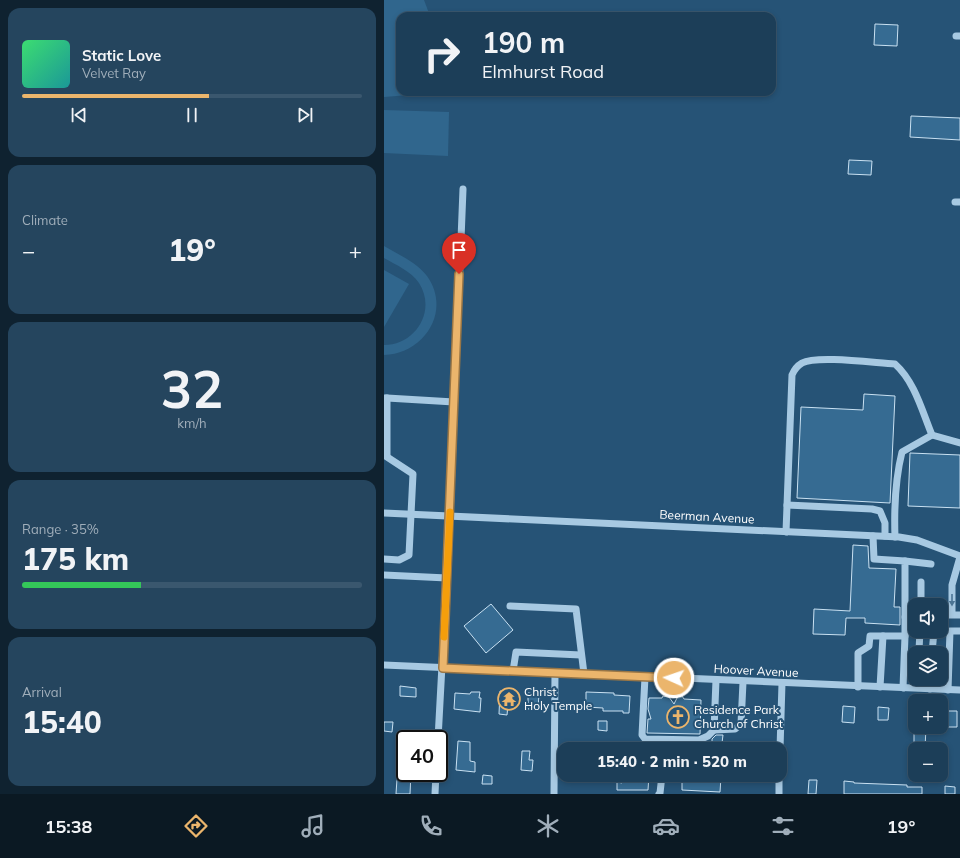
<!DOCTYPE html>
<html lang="en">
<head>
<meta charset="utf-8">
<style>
	body { margin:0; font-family:Mulish,sans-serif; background:#25455e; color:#f1f3f6; height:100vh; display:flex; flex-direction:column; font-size:15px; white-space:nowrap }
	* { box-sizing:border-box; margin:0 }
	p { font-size:13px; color:#a0aeba }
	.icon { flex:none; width:22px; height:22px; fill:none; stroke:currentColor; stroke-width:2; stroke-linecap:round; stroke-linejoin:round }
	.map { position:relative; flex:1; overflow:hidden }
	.panel { display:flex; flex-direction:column; gap:8px; padding:8px; background:#0f2230; width:384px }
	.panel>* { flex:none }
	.banner { position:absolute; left:12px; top:12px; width:380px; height:84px; border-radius:12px; box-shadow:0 2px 6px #0003,0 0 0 1px #3a576e; background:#1c3e58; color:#f1f3f6; overflow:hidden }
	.fabs { position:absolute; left:524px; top:598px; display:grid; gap:8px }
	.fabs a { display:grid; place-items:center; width:40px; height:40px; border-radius:8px; background:#1c3e58; box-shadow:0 2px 6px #0003,0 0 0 1px #3a576e; font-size:20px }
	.speed { position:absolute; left:12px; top:730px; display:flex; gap:8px; font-size:20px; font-weight:700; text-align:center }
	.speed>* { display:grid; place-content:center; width:52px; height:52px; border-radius:50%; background:#1c3e58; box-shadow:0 2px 6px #0003,0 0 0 1px #3a576e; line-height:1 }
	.speed .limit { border:2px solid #111; border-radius:6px; background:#fff; color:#111 }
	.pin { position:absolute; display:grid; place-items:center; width:34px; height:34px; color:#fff; margin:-41px -17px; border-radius:50% 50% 50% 0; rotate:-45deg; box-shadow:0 0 4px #0007 }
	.pin .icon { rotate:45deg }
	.me { position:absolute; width:44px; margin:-22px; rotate:273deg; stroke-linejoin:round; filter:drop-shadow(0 0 3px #0008) }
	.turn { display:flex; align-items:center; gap:14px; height:84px; padding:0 20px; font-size:18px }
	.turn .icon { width:52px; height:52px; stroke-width:2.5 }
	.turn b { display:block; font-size:28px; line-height:34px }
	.big { font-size:30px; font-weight:800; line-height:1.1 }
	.panel .tile { flex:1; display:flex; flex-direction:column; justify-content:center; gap:6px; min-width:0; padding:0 14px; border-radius:12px; background:#25455e }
	.panel .dial { align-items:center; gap:0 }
	.dial b { font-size:52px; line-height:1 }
	.song { display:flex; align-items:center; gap:12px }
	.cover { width:48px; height:48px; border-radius:6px; background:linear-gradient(135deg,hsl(140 70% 55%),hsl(180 70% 35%)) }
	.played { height:4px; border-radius:2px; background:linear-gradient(90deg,#ebb56c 55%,#3a576e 55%) }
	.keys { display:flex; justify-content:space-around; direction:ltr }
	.heat { display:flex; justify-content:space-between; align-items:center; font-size:22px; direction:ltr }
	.charge { height:6px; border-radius:3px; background:linear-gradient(90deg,#34c759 35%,#3a576e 0) }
	.trip { position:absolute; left:173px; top:742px; width:230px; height:40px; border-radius:12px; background:#1c3e58; box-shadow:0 2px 6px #0003,0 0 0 1px #3a576e; font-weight:800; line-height:40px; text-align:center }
	.tabs { display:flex; height:64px; justify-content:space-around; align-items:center; background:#0b1923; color:#a0aeba }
	.tabs .icon { width:28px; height:28px }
	.tabs .selected { color:#ebb56c }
	.tabs b { font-size:18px; color:#f1f3f6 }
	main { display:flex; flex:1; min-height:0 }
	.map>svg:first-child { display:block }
	.green { fill:#30668d }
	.building { fill:#366b92; stroke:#c9e1f2 }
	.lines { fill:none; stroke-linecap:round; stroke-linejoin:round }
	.minor { stroke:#a7c9e2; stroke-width:7 }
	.oneway { fill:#4d7696 }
	.route-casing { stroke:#997646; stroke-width:10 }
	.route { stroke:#ebb56c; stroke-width:7 }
	.slow { stroke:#f59e0b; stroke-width:7 }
	.labels { text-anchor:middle; stroke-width:4; stroke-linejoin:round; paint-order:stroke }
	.street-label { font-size:12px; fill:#fff; stroke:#265376 }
	.poi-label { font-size:12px; fill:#fff; stroke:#265376; text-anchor:start }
</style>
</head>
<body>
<main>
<section class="panel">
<div class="tile">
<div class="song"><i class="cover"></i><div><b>Static Love</b><p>Velvet Ray</p></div></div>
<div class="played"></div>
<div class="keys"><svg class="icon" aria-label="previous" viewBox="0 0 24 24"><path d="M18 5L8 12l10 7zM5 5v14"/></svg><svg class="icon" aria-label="pause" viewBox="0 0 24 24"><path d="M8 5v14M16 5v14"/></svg><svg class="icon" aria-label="next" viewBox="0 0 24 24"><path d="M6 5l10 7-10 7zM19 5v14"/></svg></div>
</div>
<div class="tile"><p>Climate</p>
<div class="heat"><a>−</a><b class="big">19°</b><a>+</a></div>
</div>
<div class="tile dial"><b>32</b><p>km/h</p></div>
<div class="tile"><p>Range · 35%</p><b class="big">175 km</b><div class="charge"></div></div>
<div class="tile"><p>Arrival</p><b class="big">15:40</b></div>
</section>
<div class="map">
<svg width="576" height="794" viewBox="0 0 576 794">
	<rect width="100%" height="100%" fill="#265376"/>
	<!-- green -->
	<g class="green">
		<path d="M0 0H40L46 16H16V92H39L38 94 0 97Z"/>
		<path d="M0 110 65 112 64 156 0 153Z"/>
		<path d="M0 246C15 255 32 262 43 276 68 311 40 354 0 355V345C31 345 53 311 35 283 27 271 12 265 0 258Z"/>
		<path d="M0 270 25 284 0 327Z"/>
	</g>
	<!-- building -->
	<g class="building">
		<path d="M491 24 514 25 513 46 490 45Z"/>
		<path d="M527 116 576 118V140L526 137Z"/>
		<path d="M465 160 488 161 487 175 464 174Z"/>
		<path d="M480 394 511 396 506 503 413 498 417 407 479 410Z"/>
		<path d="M526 453 576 455V508L524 506Z"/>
		<path d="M469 545 484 546 485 568 512 569 510 607H516V625L481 623V618H462L461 635 429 634 430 609 466 611Z"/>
		<path d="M107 604 129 630 102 653 80 626Z"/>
		<path d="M16 686 32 688V697L16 696Z"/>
		<path d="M116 691 128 692 127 705H124L123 715 115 714Z"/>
		<path d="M87 692H96L95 698H97L96 712 70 709 71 693 86 694Z"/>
		<path d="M202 692 230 693V695L246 696 245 713H239V711H219V708L202 707Z"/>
		<path d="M144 693 155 694 154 709H144Z"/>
		<path d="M279 696 285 697 290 704 294 696H298L300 699 317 700 316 734 263 733 264 719H267L264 709 265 698H278Z"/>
		<path d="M459 706 471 707 470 723 458 722Z"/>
		<path d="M494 707 505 708 504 720H494Z"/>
		<path d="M563 711H573V727H562Z"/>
		<path d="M214 721H223V731L214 730Z"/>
		<path d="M0 722H9L8 732 0 731Z"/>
		<path d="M530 727H542L541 749H530Z"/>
		<path d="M332 735H339L338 743H328V739Z"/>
		<path d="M74 741 86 742V761L91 762V772L72 770Z"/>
		<path d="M15 748H21V773H27L26 794H12Z"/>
		<path d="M138 751H146L145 760H149L148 771 137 770Z"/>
		<path d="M99 775 108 776V784H98Z"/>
		<path d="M238 775H265L264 790H233V782L238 783Z"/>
		<path d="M298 776 337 777 336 792 298 790Z"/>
		<path d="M425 780H433L432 794H424Z"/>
		<path d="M460 781 470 782V783L523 785V787H538V794H460Z"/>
		<path d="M561 786 571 787V794H561Z"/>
	</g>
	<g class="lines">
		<!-- minor -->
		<g class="minor">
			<path d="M572 36H576"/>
			<path d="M571 202H576"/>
			<path d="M0 398H3V456"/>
			<path d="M3 398 70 402"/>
			<path d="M0 455 29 474 25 555 15 560 0 559"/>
			<path d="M403 505 488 509 496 511 501 523V536"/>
			<path d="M0 513 515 537 533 540 576 556"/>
			<path d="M402 532 408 375C410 370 413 366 418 363 433 355 491 363 511 364 531 382 538 411 548 435L576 443"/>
			<path d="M511 537C510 508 511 480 518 452L548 435"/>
			<path d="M521 561 547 564"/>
			<path d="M0 575 63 578"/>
			<path d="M537 605V582"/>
			<path d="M126 606 192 609 200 674"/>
			<path d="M568 614V585L576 557"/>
			<path d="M557 615H576"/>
			<path d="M521 617H531"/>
			<path d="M535 650 536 631"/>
			<path d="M548 653 550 631"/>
			<path d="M0 665 576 690"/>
			<path d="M129 671 132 652 197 655"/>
			<path d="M261 677 258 735 261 739 315 740 324 736 330 730 332 680"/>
			<path d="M474 687V653L485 646 486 636H521V561L490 559 489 536"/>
			<path d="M496 687 499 636"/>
			<path d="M519 688 521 636"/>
			<path d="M546 689 547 679"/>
			<path d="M564 690 566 631H576"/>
			<path d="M330 730 351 729 357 724 359 682"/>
			<path d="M54 739 66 517 79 189"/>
			<path d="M280 749 281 740"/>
			<path d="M396 749 398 683"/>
			<path d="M51 794 52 773"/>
			<path d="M170 794 171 673"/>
			<path d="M275 794 276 793 278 775"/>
			<path d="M395 794V775"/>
		</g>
	</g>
	<!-- one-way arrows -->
	<defs><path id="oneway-solid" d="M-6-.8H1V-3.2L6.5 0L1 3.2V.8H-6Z"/></defs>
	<use class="oneway" href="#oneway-solid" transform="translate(568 600) rotate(90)"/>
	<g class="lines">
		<!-- route casing -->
		<g class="route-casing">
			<path id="route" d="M75 274 59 668 290 678"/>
		</g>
		<!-- route -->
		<use href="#route" class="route"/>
		<!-- slow -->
		<path class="slow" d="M60 637 66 512"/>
	</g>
	<!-- icons -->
	<defs>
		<g id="temple-ring" transform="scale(1.15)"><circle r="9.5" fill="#265376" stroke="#ebb56c" stroke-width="1.5"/><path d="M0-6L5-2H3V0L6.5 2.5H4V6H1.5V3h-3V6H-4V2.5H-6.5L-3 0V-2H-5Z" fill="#ebb56c"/></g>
		<g id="church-ring" transform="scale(1.15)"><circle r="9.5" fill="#265376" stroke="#ebb56c" stroke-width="1.5"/><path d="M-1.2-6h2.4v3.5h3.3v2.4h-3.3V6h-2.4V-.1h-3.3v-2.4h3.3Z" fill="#ebb56c"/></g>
	</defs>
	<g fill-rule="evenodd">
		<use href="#temple-ring" x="125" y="699"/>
		<use href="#church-ring" x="294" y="717"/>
	</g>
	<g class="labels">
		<!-- street labels -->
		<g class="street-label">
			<text transform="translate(323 517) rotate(3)" y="4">Beerman Avenue</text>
			<text transform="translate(372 671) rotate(3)" y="4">Hoover Avenue</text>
		</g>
		<!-- poi labels -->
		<g class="poi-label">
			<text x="140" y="696">Christ<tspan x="140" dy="14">Holy Temple</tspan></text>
			<text x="310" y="714">Residence Park<tspan x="310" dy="14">Church of Christ</tspan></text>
		</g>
	</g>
</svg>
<div class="fabs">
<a><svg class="icon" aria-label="sound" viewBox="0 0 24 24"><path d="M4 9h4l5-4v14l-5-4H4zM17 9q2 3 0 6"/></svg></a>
<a><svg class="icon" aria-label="layers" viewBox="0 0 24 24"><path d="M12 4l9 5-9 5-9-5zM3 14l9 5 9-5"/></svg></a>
<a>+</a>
<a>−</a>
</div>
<div class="speed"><div class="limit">40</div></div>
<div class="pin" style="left:75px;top:274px;background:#d93025"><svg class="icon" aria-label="arrive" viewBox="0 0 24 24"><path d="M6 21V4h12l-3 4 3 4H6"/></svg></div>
<svg class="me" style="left:290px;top:678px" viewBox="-20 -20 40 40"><circle r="17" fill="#ebb56c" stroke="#fff" stroke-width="3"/><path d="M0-11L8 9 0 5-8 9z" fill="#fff"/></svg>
<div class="trip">15:40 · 2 min · 520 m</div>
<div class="banner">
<div class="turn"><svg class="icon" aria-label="right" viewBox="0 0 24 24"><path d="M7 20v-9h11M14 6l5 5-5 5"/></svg><div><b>190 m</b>Elmhurst Road</div></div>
</div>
</div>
</main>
<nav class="tabs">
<b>15:38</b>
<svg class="icon selected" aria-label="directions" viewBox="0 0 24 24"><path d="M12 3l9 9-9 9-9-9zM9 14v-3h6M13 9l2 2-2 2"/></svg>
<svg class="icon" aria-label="music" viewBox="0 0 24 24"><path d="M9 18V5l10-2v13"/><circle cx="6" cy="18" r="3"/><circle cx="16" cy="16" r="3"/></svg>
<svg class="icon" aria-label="phone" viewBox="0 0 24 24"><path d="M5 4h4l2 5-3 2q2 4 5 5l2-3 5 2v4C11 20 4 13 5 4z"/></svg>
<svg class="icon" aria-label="climate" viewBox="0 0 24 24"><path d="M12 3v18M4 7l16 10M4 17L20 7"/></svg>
<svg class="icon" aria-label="car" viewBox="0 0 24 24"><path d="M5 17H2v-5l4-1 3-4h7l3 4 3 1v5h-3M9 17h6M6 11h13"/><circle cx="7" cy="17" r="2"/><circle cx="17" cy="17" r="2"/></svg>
<svg class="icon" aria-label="filters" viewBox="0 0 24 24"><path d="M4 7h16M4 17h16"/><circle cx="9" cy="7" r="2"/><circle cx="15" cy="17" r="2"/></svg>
<b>19°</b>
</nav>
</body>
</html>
